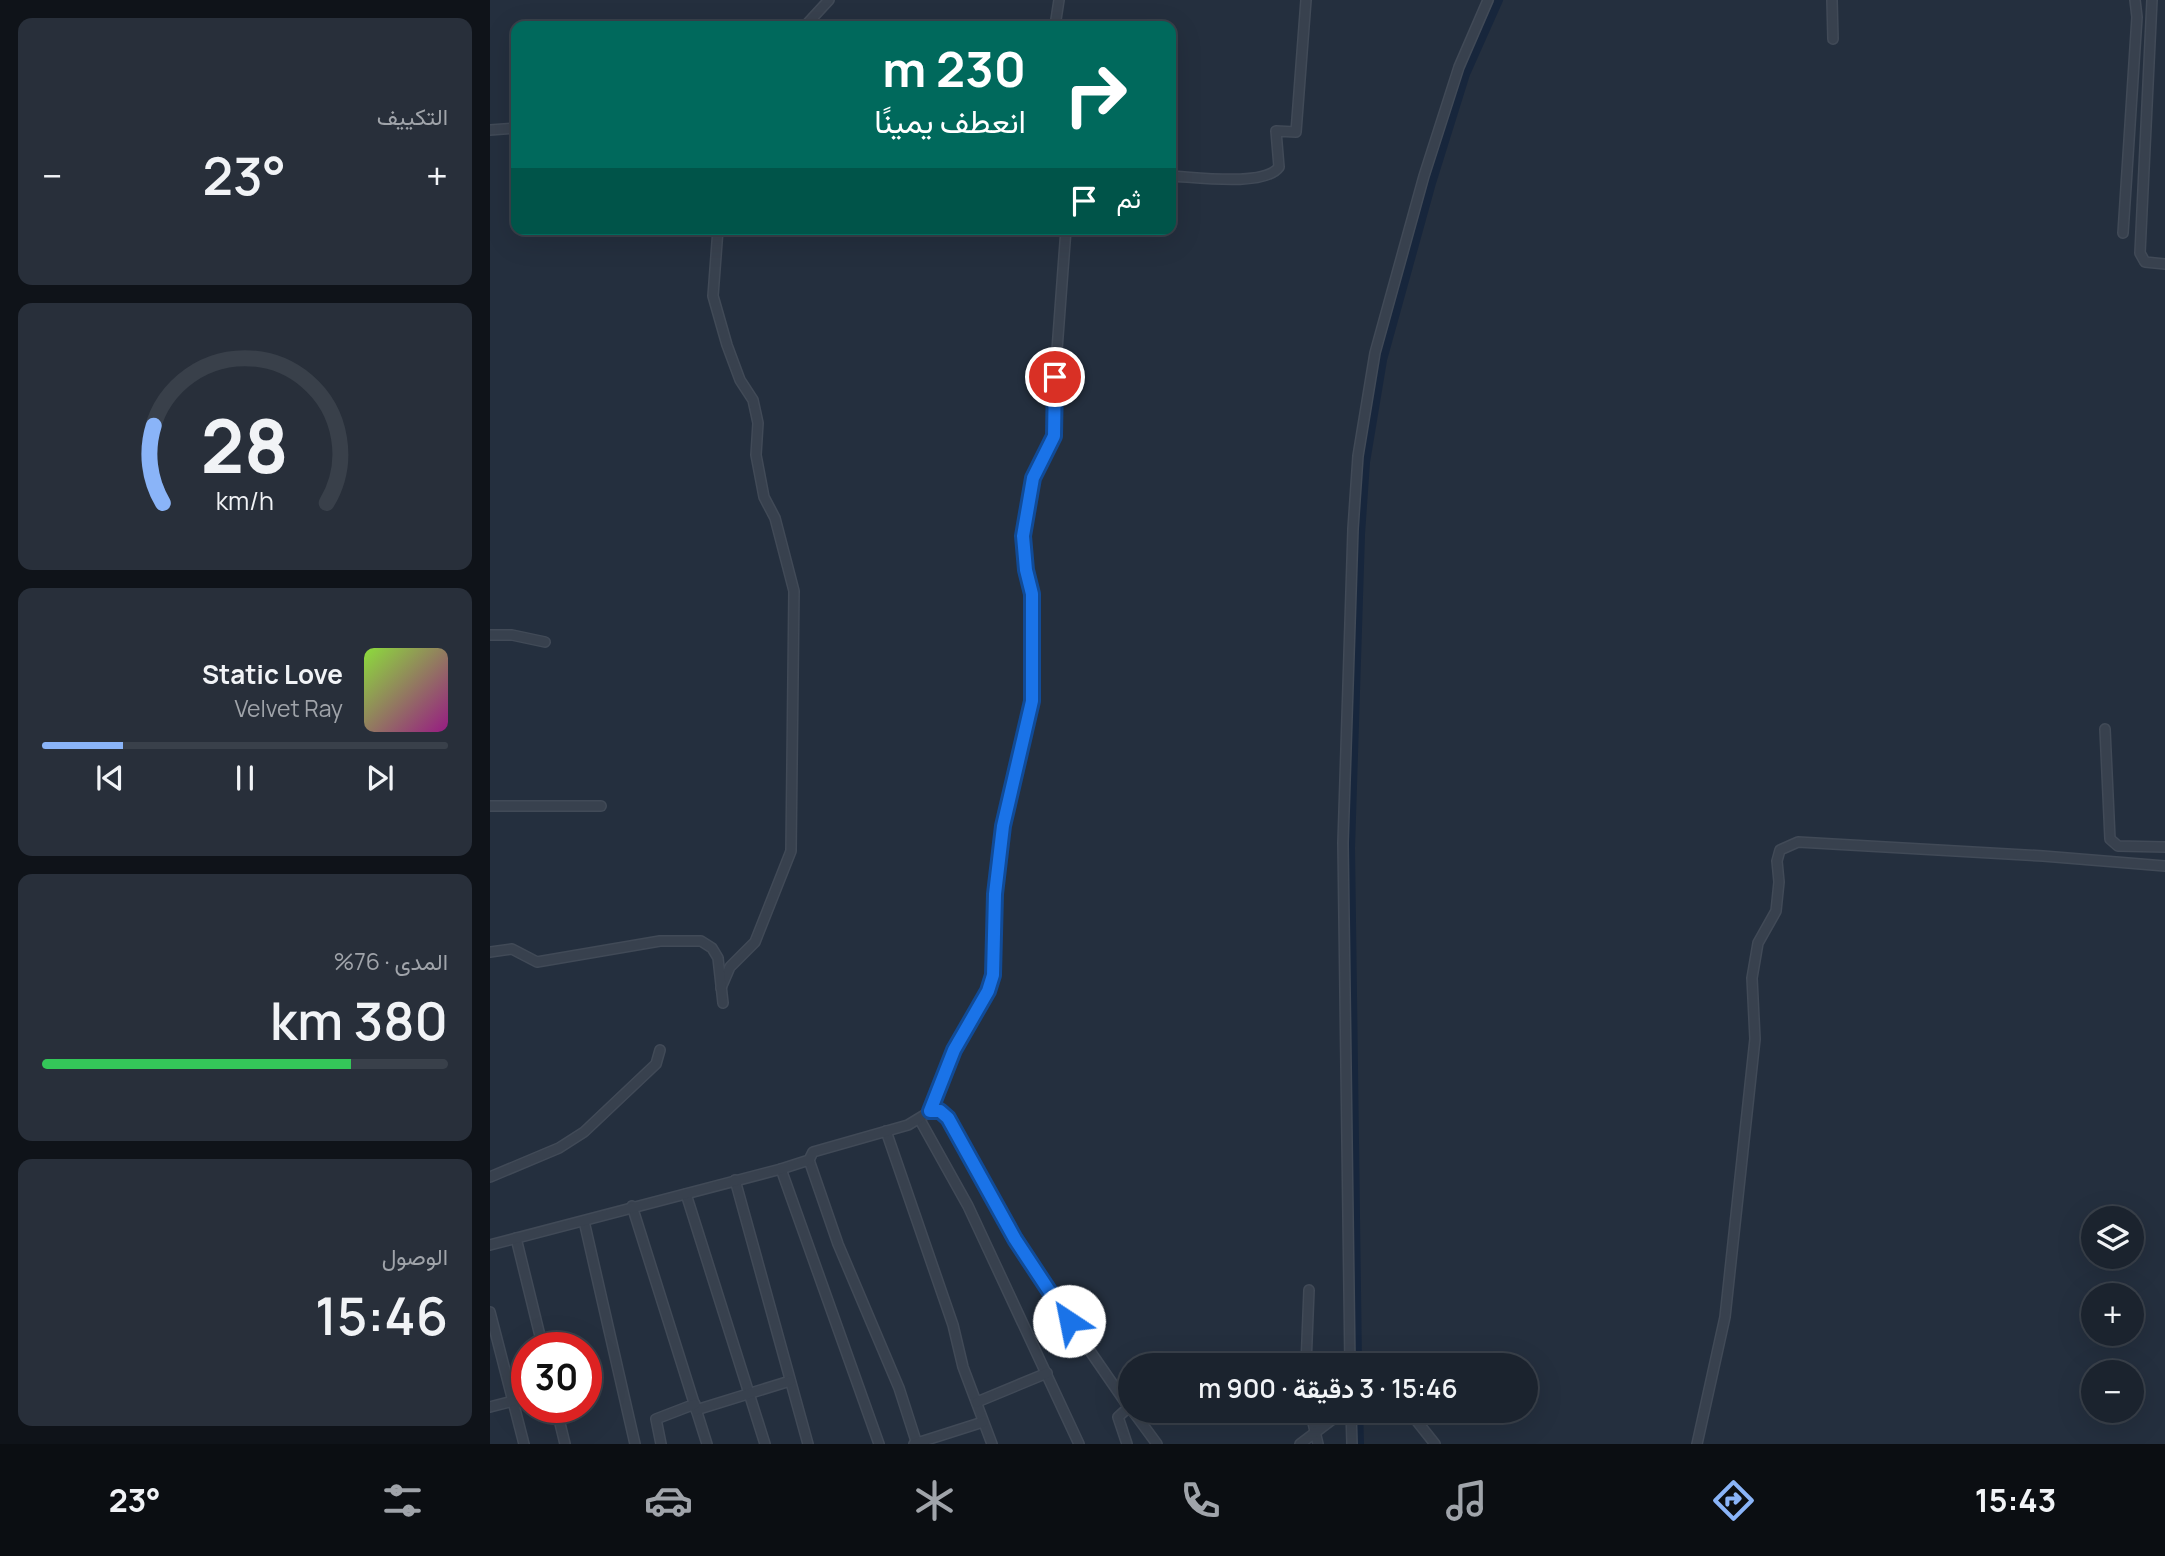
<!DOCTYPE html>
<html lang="ar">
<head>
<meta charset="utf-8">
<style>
	body { margin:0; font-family:Manrope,Vazirmatn,sans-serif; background:#282f3a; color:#f1f3f6; direction:rtl; height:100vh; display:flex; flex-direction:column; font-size:26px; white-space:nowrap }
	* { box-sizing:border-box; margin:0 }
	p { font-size:23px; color:#a0a4aa }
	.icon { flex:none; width:38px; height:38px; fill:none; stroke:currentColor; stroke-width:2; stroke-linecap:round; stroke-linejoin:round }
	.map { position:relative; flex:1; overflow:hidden; direction:ltr }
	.side { display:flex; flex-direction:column; gap:18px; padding:18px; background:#0f1319; width:490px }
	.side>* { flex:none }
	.hud { position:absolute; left:21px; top:21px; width:665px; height:214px; border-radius:14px; box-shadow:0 7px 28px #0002,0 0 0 2px #39404a; direction:rtl; background:#00695c; color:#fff; overflow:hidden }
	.buttons { position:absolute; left:1591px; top:1206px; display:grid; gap:14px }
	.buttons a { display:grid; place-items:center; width:63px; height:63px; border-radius:50%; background:#1b232e; box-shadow:0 7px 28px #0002,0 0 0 2px #39404a; font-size:35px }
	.speed { position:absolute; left:21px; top:1332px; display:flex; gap:14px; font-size:35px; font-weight:700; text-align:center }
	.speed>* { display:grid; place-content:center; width:91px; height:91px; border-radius:50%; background:#1b232e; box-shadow:0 7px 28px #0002,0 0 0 2px #39404a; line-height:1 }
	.speed .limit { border:10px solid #d22; background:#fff; color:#111 }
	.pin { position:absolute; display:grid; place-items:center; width:60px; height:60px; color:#fff; margin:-30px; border:4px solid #fff; border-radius:50%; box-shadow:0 2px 7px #0007 }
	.me { position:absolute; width:77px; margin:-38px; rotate:326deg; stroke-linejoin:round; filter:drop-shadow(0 0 5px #0008) }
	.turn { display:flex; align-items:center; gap:24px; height:147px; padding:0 35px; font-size:32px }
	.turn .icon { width:91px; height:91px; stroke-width:2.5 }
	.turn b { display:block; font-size:49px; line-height:60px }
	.then { display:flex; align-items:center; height:66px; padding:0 35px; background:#0003; gap:14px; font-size:26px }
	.big { font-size:52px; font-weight:600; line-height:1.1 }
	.side .card { flex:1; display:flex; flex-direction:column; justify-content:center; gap:10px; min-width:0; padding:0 24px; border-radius:14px; background:#282f3a }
	.side .dial { align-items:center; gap:0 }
	.dial svg { height:182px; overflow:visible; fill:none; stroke:#39404a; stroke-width:7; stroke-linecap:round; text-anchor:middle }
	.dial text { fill:#f1f3f6; stroke:none }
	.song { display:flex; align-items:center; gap:21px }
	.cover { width:84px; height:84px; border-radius:10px; background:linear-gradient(135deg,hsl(90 70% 55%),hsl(310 70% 35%)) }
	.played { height:7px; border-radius:4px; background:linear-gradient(90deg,#8ab4f8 20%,#39404a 20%) }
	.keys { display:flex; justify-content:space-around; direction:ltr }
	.heat { display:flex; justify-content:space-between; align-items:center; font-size:38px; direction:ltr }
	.charge { height:10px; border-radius:5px; background:linear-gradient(90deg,#34c759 76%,#39404a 0) }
	.trip { position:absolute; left:628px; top:1353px; width:420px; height:70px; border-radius:35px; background:#1b232e; box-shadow:0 7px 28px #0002,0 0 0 2px #39404a; font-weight:600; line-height:70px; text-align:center; direction:rtl }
	.menu { display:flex; height:112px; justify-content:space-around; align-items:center; background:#0b0e12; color:#a0a4aa }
	.menu .icon { width:49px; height:49px }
	.menu .selected { color:#8ab4f8 }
	.menu b { font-size:32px; color:#f1f3f6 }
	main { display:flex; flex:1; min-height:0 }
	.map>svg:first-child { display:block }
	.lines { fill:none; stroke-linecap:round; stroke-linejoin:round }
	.canal { stroke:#17263c; stroke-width:8 }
	.minor-casing { stroke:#414a57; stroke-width:12 }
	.minor { stroke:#38414e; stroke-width:9 }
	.route-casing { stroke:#114b97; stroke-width:18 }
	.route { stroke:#1a73e8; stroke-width:12 }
</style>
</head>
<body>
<main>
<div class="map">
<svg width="1675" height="1444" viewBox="0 0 1675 1444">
	<rect width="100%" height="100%" fill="#242f3e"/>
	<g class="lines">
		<!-- canal -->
		<g class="canal">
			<path d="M868 1365 861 848 871 534 876 462 893 360 942 183 976 74 1009 0"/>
			<path d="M869 1410 870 1444"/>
		</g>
		<!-- minor casing -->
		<g class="minor-casing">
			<g id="minor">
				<path d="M1342 0 1343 39"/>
				<path d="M1662 0 1650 253 1655 262 1675 264"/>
				<path d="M315 26 339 0"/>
				<path d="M565 26 569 0"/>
				<path d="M0 130 26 128"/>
				<path d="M681 176C705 177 775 187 789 167L786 131 806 132 816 0"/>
				<path d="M228 229 223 296 237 345 250 380 263 400 268 423 266 455 274 497 285 518 304 591 301 851 265 942 240 967 231 988"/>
				<path d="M1633 233 1647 17 1645 0"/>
				<path d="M0 635H22L55 642"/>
				<path d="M1615 729 1620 839 1628 846 1675 847"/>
				<path d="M0 806H111"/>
				<path d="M0 952 22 949 47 962 170 941H211L222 948 228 958 233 1003"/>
				<path d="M441 1111 464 1050 498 991 503 975 505 894 514 826 541 715 543 687 540 655 542 594 536 570 533 536 543 478 564 436 565 377 576 229"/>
				<path d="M430 1120 478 1206 589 1444"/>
				<path d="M396 1131 463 1325 473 1367 502 1444"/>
				<path d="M319 1160 348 1244 409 1388 427 1444"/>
				<path d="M291 1169 389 1444"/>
				<path d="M0 1177 69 1148 94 1132 166 1064 170 1050"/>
				<path d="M245 1180 318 1444"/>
				<path d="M196 1194 275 1444"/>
				<path d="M142 1206 217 1444"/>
				<path d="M94 1221 145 1444"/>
				<path d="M26 1238 53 1348"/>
				<path d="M0 1245 291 1169 319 1160 323 1152 418 1125 441 1111H450L458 1118 542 1267 640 1409"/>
				<path d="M0 1312 34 1444"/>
				<path d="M816 1365 819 1290"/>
				<path d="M860 1365 853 843 863 529 868 456 885 353 934 176 969 67 998 0"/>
				<path d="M487 1402 557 1373"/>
				<path d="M0 1407 23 1401"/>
				<path d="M66 1407 75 1444"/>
				<path d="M206 1410 300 1381"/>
				<path d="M642 1410 667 1444"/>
				<path d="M820 1410 828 1444"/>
				<path d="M861 1410 862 1444"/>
				<path d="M918 1410 945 1444"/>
				<path d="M171 1444 166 1419 205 1404"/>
				<path d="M424 1444 493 1422"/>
				<path d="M637 1444 628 1417 639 1407"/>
				<path d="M810 1444 855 1410"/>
				<path d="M1207 1444 1235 1317 1265 1039 1262 978 1268 943 1286 911 1289 882 1287 861 1290 850 1308 842 1553 856 1675 866"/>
			</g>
		</g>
		<!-- minor -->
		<use href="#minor" class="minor"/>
	</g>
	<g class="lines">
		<!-- route casing -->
		<g class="route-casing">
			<path id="route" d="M565 377 564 436 543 478 533 536 536 570 542 594V701L513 826 505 894 503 975 498 991 464 1050 440 1111H450L458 1118 525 1239 579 1321"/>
		</g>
		<!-- route -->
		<use href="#route" class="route"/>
	</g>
</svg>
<div class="buttons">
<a><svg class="icon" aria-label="layers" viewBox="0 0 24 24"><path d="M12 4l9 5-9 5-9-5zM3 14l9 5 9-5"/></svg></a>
<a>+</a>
<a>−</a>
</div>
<div class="speed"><div class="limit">30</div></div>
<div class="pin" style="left:565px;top:377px;background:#d93025"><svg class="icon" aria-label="arrive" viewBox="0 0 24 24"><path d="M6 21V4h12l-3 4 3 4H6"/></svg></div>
<svg class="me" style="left:579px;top:1321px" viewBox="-20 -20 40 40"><circle r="19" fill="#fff"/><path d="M0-13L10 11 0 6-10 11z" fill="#1a73e8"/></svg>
<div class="trip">15:46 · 3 دقيقة · 900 m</div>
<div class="hud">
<div class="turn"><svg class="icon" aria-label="right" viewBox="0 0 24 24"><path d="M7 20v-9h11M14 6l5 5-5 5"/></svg><div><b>230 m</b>انعطف يمينًا</div></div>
<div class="then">ثم<svg class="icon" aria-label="arrive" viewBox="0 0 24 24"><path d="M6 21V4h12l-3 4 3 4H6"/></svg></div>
</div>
</div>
<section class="side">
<div class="card"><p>التكييف</p>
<div class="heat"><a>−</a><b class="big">23°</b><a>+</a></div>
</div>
<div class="card dial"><svg viewBox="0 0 100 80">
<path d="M14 69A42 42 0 1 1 86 69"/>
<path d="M14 69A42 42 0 0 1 10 35" stroke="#8ab4f8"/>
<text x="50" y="56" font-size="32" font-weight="700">28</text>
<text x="50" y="72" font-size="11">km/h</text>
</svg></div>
<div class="card">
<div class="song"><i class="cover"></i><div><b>Static Love</b><p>Velvet Ray</p></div></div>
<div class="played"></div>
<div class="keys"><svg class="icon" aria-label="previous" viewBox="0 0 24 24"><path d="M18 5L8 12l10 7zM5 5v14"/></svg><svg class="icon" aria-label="pause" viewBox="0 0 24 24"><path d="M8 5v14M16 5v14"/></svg><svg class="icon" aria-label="next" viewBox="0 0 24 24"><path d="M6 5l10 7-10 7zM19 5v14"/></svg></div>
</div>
<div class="card"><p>المدى · 76%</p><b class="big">380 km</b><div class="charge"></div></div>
<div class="card"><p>الوصول</p><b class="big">15:46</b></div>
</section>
</main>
<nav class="menu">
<b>15:43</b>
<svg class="icon selected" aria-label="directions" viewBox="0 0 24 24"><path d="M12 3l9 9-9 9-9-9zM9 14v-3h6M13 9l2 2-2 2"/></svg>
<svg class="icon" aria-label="music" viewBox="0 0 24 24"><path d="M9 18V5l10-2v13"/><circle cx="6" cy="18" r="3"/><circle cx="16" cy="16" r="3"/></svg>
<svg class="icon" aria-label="phone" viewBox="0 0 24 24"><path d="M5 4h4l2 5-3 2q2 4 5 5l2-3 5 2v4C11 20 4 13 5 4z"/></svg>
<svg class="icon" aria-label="climate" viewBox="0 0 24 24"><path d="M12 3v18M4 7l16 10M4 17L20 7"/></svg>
<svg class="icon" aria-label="car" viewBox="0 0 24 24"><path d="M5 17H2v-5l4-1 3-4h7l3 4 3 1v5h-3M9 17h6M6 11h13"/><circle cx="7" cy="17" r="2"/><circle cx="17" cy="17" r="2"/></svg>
<svg class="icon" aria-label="filters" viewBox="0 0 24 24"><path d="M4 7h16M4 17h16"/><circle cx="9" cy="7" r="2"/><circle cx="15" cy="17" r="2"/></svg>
<b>23°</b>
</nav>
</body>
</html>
